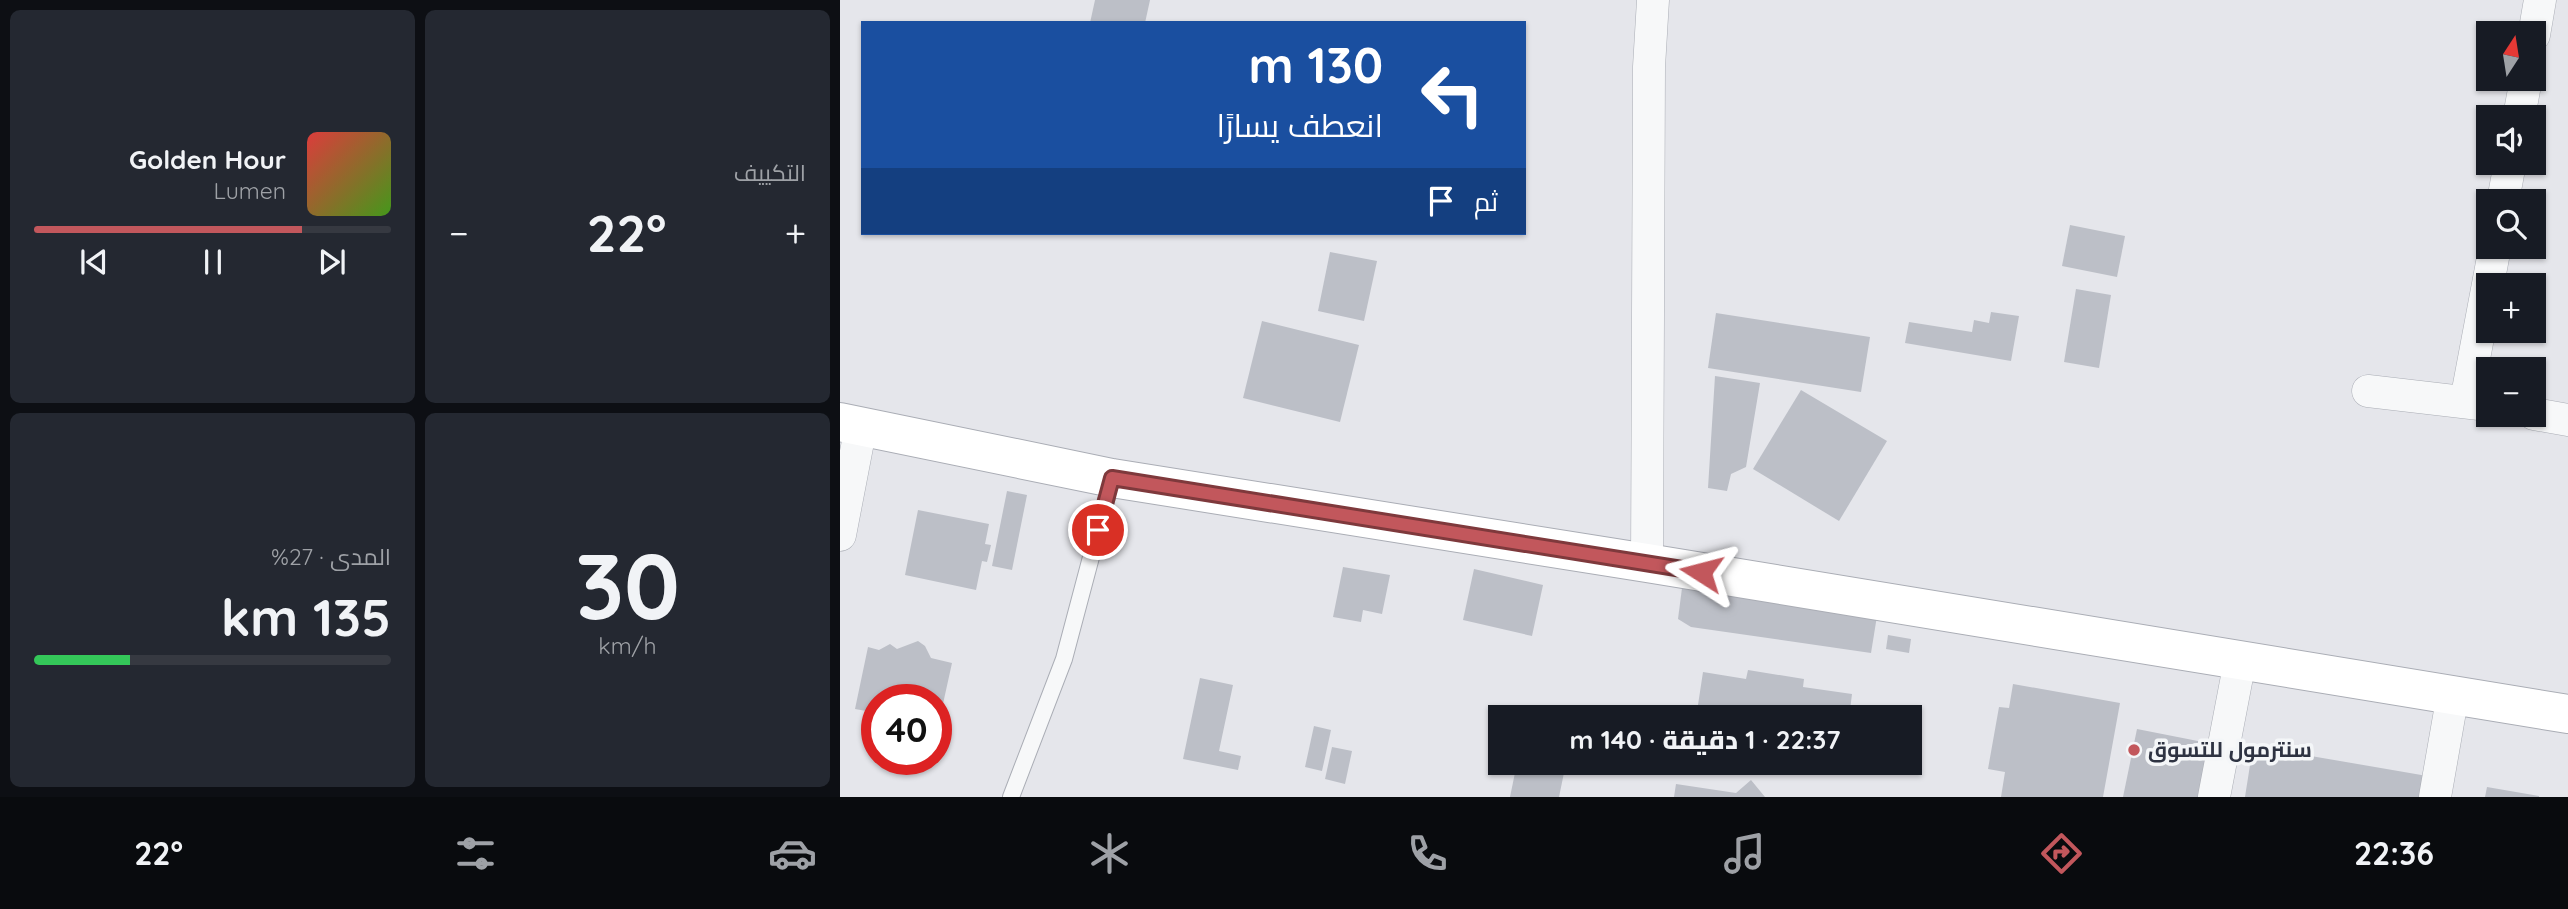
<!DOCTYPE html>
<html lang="ar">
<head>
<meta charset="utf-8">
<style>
	body { margin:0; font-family:Quicksand,Cairo,sans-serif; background:#242831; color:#f1f3f6; direction:rtl; height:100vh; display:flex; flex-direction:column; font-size:26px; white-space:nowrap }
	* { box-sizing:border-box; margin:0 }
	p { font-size:23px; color:#9ea1a6 }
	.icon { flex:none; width:38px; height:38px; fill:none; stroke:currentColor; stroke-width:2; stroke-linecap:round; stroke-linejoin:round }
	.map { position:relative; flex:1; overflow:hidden; direction:ltr }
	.drawer { display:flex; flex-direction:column; gap:10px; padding:10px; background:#0d0f14; width:840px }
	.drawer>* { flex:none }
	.banner { position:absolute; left:21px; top:21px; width:665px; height:214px; border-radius:0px; box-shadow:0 2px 5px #0004; direction:rtl; background:#1a4fa0; color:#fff; overflow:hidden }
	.needle { width:46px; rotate:12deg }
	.buttons { position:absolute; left:1636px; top:21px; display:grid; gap:14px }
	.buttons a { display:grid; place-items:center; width:70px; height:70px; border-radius:0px; background:#171b24; box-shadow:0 2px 5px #0004; font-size:35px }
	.speed { position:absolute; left:21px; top:684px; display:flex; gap:14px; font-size:35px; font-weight:700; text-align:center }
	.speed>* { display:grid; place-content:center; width:91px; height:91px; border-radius:50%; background:#171b24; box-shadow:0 2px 5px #0004; line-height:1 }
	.speed .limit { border:10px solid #d22; background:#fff; color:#111 }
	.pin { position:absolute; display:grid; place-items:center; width:60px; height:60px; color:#fff; margin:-30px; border:4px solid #fff; border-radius:50%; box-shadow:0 2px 7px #0007 }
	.me { position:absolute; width:77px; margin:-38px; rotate:279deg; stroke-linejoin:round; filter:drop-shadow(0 0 5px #0008) }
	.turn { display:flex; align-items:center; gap:24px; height:147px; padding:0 28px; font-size:32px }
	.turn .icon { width:91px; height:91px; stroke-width:2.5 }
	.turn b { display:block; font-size:49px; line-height:60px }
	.then { display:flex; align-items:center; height:66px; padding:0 28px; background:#0003; gap:14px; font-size:26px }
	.big { font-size:52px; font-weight:800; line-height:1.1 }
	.drawer .card { flex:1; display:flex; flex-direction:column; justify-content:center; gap:10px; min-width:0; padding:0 24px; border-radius:10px; background:#242831 }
	.drawer .dial { align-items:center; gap:0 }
	.dial b { font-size:91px; line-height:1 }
	.song { display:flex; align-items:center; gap:21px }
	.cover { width:84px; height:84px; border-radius:10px; background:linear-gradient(135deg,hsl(0 70% 55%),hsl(100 70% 35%)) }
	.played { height:7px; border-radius:4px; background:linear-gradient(90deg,#c2575c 75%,#363941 75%) }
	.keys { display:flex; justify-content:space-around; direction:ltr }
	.heat { display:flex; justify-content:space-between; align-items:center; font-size:38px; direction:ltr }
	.charge { height:10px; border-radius:5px; background:linear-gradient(90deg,#34c759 27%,#363941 0) }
	.drawer .tiles { flex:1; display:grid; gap:10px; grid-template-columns:repeat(2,1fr) }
	.trip { position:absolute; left:648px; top:705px; width:434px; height:70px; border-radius:0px; background:#171b24; box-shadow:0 2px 5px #0004; font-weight:800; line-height:70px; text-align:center; direction:rtl }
	.menu { display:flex; height:112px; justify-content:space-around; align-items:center; background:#090b0e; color:#9ea1a6 }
	.menu .icon { width:49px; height:49px }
	.menu .current { color:#c2575c }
	.menu b { font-size:32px; color:#f1f3f6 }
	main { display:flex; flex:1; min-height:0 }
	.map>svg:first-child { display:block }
	.building { fill:#bcbfc7 }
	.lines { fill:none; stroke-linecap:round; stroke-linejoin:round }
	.lane-casing { stroke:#aaadb5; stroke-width:18 }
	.street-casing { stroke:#aaadb5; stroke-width:33 }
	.secondary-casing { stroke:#aaadb5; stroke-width:40 }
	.lane { stroke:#f7f8f9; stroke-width:16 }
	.street { stroke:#f7f8f9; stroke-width:32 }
	.secondary { stroke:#fff; stroke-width:38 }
	.route-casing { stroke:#7e393c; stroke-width:18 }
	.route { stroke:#c2575c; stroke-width:12 }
	.poi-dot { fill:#c2575c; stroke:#f4f6f8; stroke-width:2.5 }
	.labels { text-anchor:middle; stroke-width:7; stroke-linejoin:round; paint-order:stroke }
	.poi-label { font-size:21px; font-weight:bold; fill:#2e3342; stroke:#f4f6f8; text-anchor:start }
</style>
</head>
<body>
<main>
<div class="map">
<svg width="1728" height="797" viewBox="0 0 1728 797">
	<rect width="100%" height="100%" fill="#e5e6eb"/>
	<!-- building -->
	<g class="building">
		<path d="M255 0H310L305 23H250Z"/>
		<path d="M1230 225 1285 236 1277 277 1222 266Z"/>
		<path d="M490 252 537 261 524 321 478 311Z"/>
		<path d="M1236 289 1271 295 1259 368 1224 362Z"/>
		<path d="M1151 312 1179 316 1171 361 1065 343 1069 322 1132 332 1134 320 1149 323Z"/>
		<path d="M876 313 1030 337 1021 392 868 368Z"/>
		<path d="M422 321 519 345 500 422 403 398Z"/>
		<path d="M875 376 920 383 906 467 891 474 887 491 868 488Z"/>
		<path d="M961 390 1047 441 999 521 913 469Z"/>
		<path d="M167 491 187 495 172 570 152 566Z"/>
		<path d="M78 510 149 524 145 544 151 545 147 562 142 561 136 590 65 575Z"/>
		<path d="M503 567 550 575 542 614 523 610 521 622 493 617Z"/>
		<path d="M634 569 703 585 692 636 623 620Z"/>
		<path d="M842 588 1037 616 1031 653 851 627 838 619Z"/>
		<path d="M1048 635 1071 639 1069 653 1046 649Z"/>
		<path d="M78 641 85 646 91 658 112 663 97 731 96 700H37V713L15 709 28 647 39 650 50 644 57 649Z"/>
		<path d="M908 670 964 679 963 687 1012 694 1009 718H856L863 672 906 679Z"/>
		<path d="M360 678 393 685 379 751 401 756 398 770 343 759Z"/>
		<path d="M1173 684 1280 703 1263 797H1161L1165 772 1148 769 1159 707 1169 708Z"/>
		<path d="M474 726 491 730 482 771 465 767Z"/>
		<path d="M1297 729 1373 744 1362 797H1283Z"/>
		<path d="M1413 746 1593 777 1590 797H1405Z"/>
		<path d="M492 747 512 751 505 784 485 779Z"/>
		<path d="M677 763H726L719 797H670Z"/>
		<path d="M911 780 925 797H834L836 784 896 793Z"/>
		<path d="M1647 787 1699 796V797H1645Z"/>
	</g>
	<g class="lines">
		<!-- lane casing -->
		<g class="lane-casing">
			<path id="lane" d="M171 797 224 659 272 478"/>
		</g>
		<!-- street casing -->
		<g class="street-casing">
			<g id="street">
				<path d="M1694 35 1700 0"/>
				<path d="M1679 117 1686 79"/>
				<path d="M1663 201 1670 163"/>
				<path d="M1528 391 1648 405"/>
				<path d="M1626 401 1655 247"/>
				<path d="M1694 414 1728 420"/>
				<path d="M0 535 21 426"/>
				<path d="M807 563 809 67 813 0"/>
				<path d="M1374 797 1400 661"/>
				<path d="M1595 797 1613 694"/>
			</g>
		</g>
		<!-- secondary casing -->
		<g class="secondary-casing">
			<path id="secondary" d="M0 422 272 478 807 563 1728 714"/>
		</g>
		<!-- lane -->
		<use href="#lane" class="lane"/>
		<!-- street -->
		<use href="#street" class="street"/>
		<!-- secondary -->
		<use href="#secondary" class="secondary"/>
	</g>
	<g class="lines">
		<!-- route casing -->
		<g class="route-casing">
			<path id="route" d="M258 530 272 478 861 572"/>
		</g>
		<!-- route -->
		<use href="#route" class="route"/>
	</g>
	<!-- markers -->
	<circle class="poi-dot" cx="1294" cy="750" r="7"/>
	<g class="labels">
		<!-- poi labels -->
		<g class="poi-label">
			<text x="1308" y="757">سنترمول للتسوق</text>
		</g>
	</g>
</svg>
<div class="buttons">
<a><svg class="needle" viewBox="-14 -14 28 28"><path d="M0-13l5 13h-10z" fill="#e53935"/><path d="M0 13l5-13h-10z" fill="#9ea1a6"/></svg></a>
<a><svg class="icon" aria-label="sound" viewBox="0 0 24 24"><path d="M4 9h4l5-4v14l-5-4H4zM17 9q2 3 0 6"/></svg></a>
<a><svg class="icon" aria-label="search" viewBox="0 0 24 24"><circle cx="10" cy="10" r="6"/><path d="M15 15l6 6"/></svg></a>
<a>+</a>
<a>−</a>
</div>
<div class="speed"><div class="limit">40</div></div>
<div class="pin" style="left:258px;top:530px;background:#d93025"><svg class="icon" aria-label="arrive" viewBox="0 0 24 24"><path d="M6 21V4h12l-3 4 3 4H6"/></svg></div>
<svg class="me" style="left:861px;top:572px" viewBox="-20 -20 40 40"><path d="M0-17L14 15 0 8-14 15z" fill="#c2575c" stroke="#fff" stroke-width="4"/></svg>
<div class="trip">22:37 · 1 دقيقة · 140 m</div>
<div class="banner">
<div class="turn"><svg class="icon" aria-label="left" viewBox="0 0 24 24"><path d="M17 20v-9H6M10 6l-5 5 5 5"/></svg><div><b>130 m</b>انعطف يسارًا</div></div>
<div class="then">ثم<svg class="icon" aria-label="arrive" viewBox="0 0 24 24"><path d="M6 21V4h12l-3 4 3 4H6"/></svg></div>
</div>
</div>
<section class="drawer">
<div class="tiles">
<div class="card"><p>التكييف</p>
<div class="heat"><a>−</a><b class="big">22°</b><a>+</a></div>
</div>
<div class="card">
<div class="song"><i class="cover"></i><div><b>Golden Hour</b><p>Lumen</p></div></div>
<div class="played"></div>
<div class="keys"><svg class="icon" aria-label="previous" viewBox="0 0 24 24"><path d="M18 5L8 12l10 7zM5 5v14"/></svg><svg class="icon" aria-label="pause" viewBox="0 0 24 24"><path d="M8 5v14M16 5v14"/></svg><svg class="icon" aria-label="next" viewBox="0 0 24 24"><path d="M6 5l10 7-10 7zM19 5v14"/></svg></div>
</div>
<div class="card dial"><b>30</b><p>km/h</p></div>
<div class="card"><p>المدى · 27%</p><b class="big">135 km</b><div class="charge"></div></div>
</div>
</section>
</main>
<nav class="menu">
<b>22:36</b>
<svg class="icon current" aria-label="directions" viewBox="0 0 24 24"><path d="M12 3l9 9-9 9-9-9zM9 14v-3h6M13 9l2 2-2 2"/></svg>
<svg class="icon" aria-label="music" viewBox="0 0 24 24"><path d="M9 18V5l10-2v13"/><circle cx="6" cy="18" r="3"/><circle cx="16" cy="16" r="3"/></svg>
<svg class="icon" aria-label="phone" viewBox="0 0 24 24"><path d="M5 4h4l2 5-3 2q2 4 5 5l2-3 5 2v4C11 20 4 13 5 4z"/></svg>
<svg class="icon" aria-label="climate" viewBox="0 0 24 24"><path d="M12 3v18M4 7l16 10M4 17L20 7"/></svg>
<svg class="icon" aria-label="car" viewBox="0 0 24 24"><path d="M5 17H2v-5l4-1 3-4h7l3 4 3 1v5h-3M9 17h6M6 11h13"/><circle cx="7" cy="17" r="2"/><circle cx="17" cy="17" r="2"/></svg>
<svg class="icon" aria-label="filters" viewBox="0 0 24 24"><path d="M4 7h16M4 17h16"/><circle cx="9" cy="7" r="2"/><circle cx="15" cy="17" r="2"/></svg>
<b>22°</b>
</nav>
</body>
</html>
